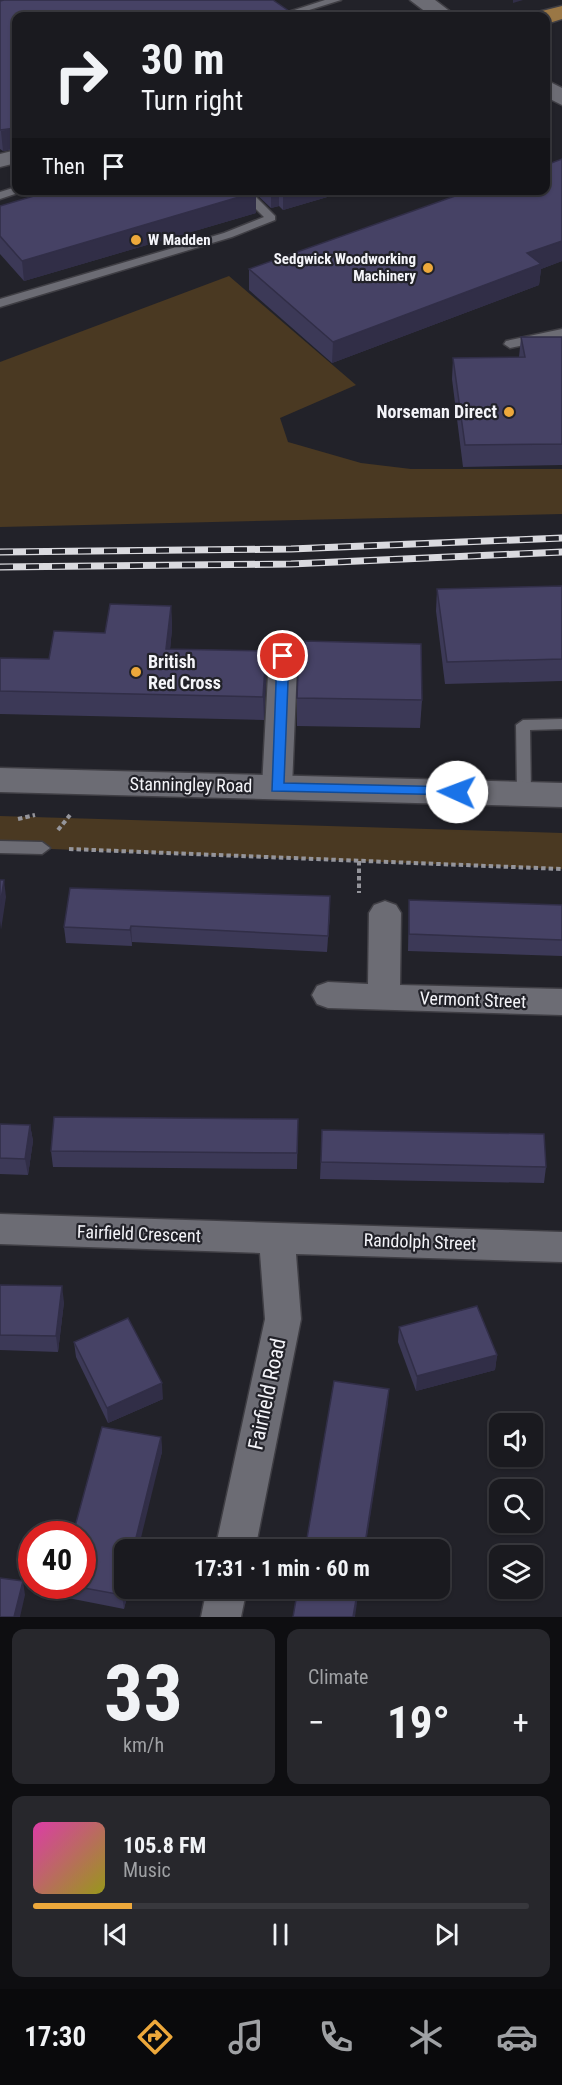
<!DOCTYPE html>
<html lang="en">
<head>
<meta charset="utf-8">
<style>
	body { margin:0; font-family:"Roboto Condensed",sans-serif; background:#27272c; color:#f1f3f6; height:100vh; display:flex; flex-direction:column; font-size:22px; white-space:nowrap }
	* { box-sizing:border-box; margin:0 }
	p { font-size:20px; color:#9fa1a4 }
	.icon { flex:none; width:33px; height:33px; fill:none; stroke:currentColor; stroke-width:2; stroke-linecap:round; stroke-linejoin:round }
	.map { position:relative; height:1617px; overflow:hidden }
	.panel { display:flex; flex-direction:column; gap:12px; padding:12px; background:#0e0e11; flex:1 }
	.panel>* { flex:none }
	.hud { position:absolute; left:12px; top:12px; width:538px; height:183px; border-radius:12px; box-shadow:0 2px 4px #0004,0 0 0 2px #38383d; background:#1a1a1f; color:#f1f3f6; overflow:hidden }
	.fabs { position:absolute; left:489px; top:1413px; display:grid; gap:12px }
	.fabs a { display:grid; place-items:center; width:54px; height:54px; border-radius:12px; background:#1a1a1f; box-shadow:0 2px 4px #0004,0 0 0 2px #38383d; font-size:30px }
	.speed { position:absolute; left:18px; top:1521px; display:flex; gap:12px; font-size:30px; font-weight:700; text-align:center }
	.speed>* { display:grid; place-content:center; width:78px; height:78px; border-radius:50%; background:#1a1a1f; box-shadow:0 2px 4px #0004,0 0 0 2px #38383d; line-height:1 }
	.speed .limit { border:9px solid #d22; background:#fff; color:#111 }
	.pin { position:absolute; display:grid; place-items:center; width:51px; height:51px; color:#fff; margin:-26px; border:3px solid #fff; border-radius:50%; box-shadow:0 2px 6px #0007 }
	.me { position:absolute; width:66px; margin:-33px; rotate:272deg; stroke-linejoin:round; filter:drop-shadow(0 0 4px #0008) }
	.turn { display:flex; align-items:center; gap:21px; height:126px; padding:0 30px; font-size:27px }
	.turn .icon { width:78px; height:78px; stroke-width:2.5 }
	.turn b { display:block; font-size:42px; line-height:51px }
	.then { display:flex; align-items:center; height:57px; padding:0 30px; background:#0003; gap:12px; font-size:22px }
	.big { font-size:45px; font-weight:700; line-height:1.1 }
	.panel .tile { flex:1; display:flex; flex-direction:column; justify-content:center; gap:9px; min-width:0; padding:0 21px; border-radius:12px; background:#27272c }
	.panel .dial { align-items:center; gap:0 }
	.dial b { font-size:78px; line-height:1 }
	.song { display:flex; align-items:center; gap:18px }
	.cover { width:72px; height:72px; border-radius:9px; background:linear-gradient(135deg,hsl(320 70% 55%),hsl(60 70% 35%)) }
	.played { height:6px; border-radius:3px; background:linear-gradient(90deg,#eda83b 20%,#38383d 20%) }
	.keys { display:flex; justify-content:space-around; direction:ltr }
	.heat { display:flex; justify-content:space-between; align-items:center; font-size:33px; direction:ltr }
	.panel .tiles { flex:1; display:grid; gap:12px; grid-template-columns:1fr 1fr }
	.tile:last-child { grid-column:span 2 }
	.trip { position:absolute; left:114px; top:1539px; width:336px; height:60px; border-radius:12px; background:#1a1a1f; box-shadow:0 2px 4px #0004,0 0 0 2px #38383d; font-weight:700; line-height:60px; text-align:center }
	.tab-bar { display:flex; height:96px; justify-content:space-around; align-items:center; background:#0a0a0c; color:#9fa1a4 }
	.tab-bar .icon { width:42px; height:42px }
	.tab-bar .active { color:#eda83b }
	.tab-bar b { font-size:27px; color:#f1f3f6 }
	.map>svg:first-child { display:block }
	.green { fill:#4a3922 }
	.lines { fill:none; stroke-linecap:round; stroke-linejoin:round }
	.service-casing { stroke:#3f3e44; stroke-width:3 }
	.minor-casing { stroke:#3f3e44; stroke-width:3 }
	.tertiary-casing { stroke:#3f3e44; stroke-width:3 }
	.trunk-casing { stroke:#3f3e44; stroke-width:3 }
	.path { stroke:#95959b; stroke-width:4; stroke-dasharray:4.5 3; stroke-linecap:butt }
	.service { fill:#6c6c74; fill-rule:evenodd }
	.minor { fill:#6c6c74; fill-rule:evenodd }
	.tertiary { fill:#6c6c74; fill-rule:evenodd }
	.trunk { fill:#9a7745; fill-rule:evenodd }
	.rail-casing { stroke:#dadadf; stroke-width:7 }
	.rail { stroke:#222229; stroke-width:4.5; stroke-dasharray:13; stroke-linecap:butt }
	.wall { fill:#3c3957 }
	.shaded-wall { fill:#312e47 }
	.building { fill:#464265; stroke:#312e47; stroke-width:1.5 }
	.route { fill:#1a73e8; stroke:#114b97; stroke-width:1.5 }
	.poi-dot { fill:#eda83b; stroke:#222229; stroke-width:2 }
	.labels { text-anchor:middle; stroke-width:4.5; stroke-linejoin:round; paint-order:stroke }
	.far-poi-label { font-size:15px; font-weight:bold; fill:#f4f4f9; stroke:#222229; text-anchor:start }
	.poi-label { font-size:18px; font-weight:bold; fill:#f4f4f9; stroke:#222229; text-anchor:end }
	.street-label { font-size:18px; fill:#f4f4f9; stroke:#222229 }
	.near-street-label { font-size:21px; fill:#f4f4f9; stroke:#222229 }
</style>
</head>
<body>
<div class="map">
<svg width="562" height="1617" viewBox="0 0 562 1617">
	<rect width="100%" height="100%" fill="#222229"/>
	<!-- green -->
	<g class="green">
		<path d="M229 276 356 385 280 418 288 442 361 463 411 469H562V514L0 527V362Z"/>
		<path d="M0 816 562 833V869L0 847Z"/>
	</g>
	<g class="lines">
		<!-- service casing -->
		<g class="service-casing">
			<g id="service">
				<path d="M325 0H341L290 16 279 15Z"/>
				<path d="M16 187V190H22L21 192 0 199V192Z"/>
				<path d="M237 190H249L275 216V220L232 237 0 307V299L224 233 264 217Z"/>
				<path d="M562 329V337L510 348 504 344 506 341Z"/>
				<path d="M562 719V729L530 730 531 793 529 797H519L517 793 516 725 523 720Z"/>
				<path d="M0 841 42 842 50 848 42 854 0 853Z"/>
			</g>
		</g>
		<!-- minor casing -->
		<g class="minor-casing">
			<g id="minor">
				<path d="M16 150V163L0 167V154Z"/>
				<path d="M283 647 340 648 350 650 354 657 350 664 340 666H297L292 787 288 794 277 798 266 794 262 787 269 656 273 649Z"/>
				<path d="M385 901 396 905 401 913 400 985 562 989V1015L328 1008 317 1004 312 995 317 986 328 982 368 984 369 913 374 905Z"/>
				<path d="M0 1214 562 1232V1262L296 1254 301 1319 255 1550H215L265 1319 260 1253 0 1244Z"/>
				<path d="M207 1588H247L241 1617H201Z"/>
			</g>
		</g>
		<!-- tertiary casing -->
		<g class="tertiary-casing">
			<g id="tertiary">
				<path d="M410 0H435L456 16H431Z"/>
				<path d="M546 80 562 88V105L546 97Z"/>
				<path d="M0 768 562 783V807L0 792Z"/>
			</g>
		</g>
		<!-- trunk casing -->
		<g class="trunk-casing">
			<path id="trunk" d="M562 6V19L546 24V16H536L538 12Z"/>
		</g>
		<!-- path -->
		<g class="path">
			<path d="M18 819 35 815"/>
			<path d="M58 830 70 815"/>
			<path d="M69 849 562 869"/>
			<path d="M359 861V893"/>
		</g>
		<!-- service -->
		<use href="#service" class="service"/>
		<!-- minor -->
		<use href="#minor" class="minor"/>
		<!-- tertiary -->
		<use href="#tertiary" class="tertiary"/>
		<!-- trunk -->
		<use href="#trunk" class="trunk"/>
		<!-- rail casing -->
		<g class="rail-casing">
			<g id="rail">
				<path d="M0 552 291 549 562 538"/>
				<path d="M0 567 291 564 562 552"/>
			</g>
		</g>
		<!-- rail -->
		<use href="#rail" class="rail"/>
	</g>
	<!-- wall -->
	<g class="wall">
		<path d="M0 1 16 16V149L3 151 0 149Z"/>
		<path d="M562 159V261L541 269 539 285 332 363 249 290V269Z"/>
		<path d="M49 190H334V195L283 210 279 206 271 208 256 194V213L24 281 0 254V206L50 192Z"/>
		<path d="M521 337H562V465L463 467 452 379 453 358 519 357Z"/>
		<path d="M562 586V681L445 684 436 611 437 589Z"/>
		<path d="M171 606 172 629 170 649 266 651V674L264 720 0 714V658L49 659 105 633Z"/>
		<path d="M297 698 422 700 420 728 297 726Z"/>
		<path d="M409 900 562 905V956L408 951Z"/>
		<path d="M330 913 327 952 132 942V946L66 943 64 927Z"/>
		<path d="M298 1119 297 1169 53 1167 51 1151Z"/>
		<path d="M0 1124 30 1125 33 1141 28 1175 0 1174Z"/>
		<path d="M322 1130 546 1167 544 1183 320 1179Z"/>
		<path d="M0 1285 64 1302 58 1352 0 1350Z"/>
		<path d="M399 1327 497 1355 495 1370 416 1391 398 1342Z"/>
		<path d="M74 1342 163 1399 108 1423 76 1357Z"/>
		<path d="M161 1437 162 1452 124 1588H129L124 1609 63 1597 61 1586H82Z"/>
	</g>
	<!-- shaded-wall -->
	<g class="shaded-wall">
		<path d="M513 0H523L513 3Z"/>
		<path d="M15 128 16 148 3 151 1 131Z"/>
		<path d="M271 190H279V206L271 208Z"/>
		<path d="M283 190H334V195L283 210Z"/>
		<path d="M256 192V213L24 281 22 261Z"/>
		<path d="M562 241V261L541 269 539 285 332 363 333 342 527 253Z"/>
		<path d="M171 606 172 629 168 672 166 649Z"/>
		<path d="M266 651V674L264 720 263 697Z"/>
		<path d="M4 880 6 897 1 930 0 921V906Z"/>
		<path d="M330 896V913L327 952 328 936Z"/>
		<path d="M131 926 132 942V946L130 930Z"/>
		<path d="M30 1125 33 1141 28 1175 25 1159Z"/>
		<path d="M62 1286 64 1302 58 1352 56 1336Z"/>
		<path d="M497 1355 495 1370 416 1391 417 1376Z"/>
		<path d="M162 1383 163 1399 108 1423 107 1408Z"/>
		<path d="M389 1389 388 1404 365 1550H364Z"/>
		<path d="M161 1437 162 1452 138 1550H133Z"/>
		<path d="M23 1581 25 1595 20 1617H14Z"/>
		<path d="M124 1586V1588H129L124 1609 122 1595Z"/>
		<path d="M358 1588H359L355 1617H353Z"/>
	</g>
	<!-- building -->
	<g class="building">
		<path d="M4 0H273L296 16H16V144L15 128 0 130V1Z"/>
		<path d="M562 159V241L527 253 541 264 333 342 249 269 472 190H546V165Z"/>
		<path d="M54 190H255L256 192 22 261 0 236V206Z"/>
		<path d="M521 337H562V444L465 445 453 358 525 357Z"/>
		<path d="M562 586V659L447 662 437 589Z"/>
		<path d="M110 604 171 606 166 649 266 651 263 697 0 691V658L49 659 54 631 105 633Z"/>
		<path d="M305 641 421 644 422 700 297 698 299 647H305Z"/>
		<path d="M0 880H4L0 906Z"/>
		<path d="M70 888 330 896 328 936 131 926 130 930 64 927Z"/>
		<path d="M409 900 562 905V940L409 934Z"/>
		<path d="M54 1117 298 1119 297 1153 51 1151Z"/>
		<path d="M0 1124 30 1125 25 1159 0 1158Z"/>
		<path d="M322 1130 544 1134 546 1167 321 1162Z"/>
		<path d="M0 1285 62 1286 56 1336 0 1335Z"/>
		<path d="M477 1306 497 1355 417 1376 399 1327Z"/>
		<path d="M128 1318 162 1383 107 1408 74 1342Z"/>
		<path d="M334 1381 389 1389 364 1550H305Z"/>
		<path d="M102 1427 161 1437 133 1550H124V1586L122 1595 73 1586H82V1534H73Z"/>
		<path d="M0 1578 23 1581 14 1617H0Z"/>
		<path d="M298 1588H358L353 1617H293Z"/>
	</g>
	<!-- route -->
	<path class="route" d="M283 652 289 656 284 783 457 787 461 788V795L272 791 277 656Z"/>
	<!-- markers -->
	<g class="poi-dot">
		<circle cx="136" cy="240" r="6"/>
		<circle cx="428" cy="268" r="6"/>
		<circle cx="509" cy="412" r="6"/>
		<circle cx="136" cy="672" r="6"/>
	</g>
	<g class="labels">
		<!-- far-poi labels -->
		<g class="far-poi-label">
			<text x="148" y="245">W Madden</text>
			<text x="416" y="264" text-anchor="end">Sedgwick Woodworking<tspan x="416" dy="17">Machinery</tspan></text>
		</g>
		<!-- poi labels -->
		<g class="poi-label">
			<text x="497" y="418">Norseman Direct</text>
			<text x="148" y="668" text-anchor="start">British<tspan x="148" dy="21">Red Cross</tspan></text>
		</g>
		<!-- street labels -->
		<g class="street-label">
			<text transform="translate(191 785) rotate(1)" y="6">Stanningley Road</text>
			<text transform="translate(473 1000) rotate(2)" y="6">Vermont Street</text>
			<text transform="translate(139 1234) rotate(2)" y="6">Fairfield Crescent</text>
			<text transform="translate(420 1242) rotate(2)" y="6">Randolph Street</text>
		</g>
		<!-- near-street labels -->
		<g class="near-street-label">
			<text transform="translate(267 1394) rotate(-78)" y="7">Fairfield Road</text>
		</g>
	</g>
</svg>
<div class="fabs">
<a><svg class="icon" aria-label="sound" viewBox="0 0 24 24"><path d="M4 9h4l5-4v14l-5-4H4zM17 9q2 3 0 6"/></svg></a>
<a><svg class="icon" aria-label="search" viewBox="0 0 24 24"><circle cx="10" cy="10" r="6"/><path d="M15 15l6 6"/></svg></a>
<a><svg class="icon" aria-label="layers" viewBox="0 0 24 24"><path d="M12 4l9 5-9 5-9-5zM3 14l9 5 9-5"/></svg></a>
</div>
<div class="speed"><div class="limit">40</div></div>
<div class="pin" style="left:283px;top:656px;background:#d93025"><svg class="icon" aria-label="arrive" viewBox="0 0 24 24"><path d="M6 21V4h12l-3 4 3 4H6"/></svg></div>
<svg class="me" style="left:457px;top:792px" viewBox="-20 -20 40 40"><circle r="19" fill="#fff"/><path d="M0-13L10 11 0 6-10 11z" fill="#1a73e8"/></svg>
<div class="trip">17:31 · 1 min · 60 m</div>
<div class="hud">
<div class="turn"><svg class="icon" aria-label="right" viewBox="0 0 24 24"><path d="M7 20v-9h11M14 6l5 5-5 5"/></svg><div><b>30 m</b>Turn right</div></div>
<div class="then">Then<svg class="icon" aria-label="arrive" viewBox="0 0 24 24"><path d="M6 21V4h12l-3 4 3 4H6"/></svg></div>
</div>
</div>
<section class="panel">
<div class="tiles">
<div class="tile dial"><b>33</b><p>km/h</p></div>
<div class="tile"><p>Climate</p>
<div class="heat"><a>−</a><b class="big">19°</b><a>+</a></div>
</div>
<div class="tile">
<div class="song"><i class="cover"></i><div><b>105.8 FM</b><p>Music</p></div></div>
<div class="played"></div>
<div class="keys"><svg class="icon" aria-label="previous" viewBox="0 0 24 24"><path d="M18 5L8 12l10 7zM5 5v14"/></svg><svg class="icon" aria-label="pause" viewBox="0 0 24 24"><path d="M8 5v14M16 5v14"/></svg><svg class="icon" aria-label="next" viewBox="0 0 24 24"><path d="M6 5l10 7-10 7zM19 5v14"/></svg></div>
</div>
</div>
</section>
<nav class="tab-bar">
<b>17:30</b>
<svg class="icon active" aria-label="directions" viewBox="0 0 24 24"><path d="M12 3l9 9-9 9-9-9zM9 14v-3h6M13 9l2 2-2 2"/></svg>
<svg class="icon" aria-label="music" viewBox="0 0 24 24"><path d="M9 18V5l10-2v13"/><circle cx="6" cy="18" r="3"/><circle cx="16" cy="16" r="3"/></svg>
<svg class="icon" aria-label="phone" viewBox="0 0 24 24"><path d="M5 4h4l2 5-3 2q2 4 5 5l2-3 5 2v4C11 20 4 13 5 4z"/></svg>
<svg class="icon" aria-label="climate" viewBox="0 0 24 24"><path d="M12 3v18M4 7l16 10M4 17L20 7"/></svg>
<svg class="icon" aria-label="car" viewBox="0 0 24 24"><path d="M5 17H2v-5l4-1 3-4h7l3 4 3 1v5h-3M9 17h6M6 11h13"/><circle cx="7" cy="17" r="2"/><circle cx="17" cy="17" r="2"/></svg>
</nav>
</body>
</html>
